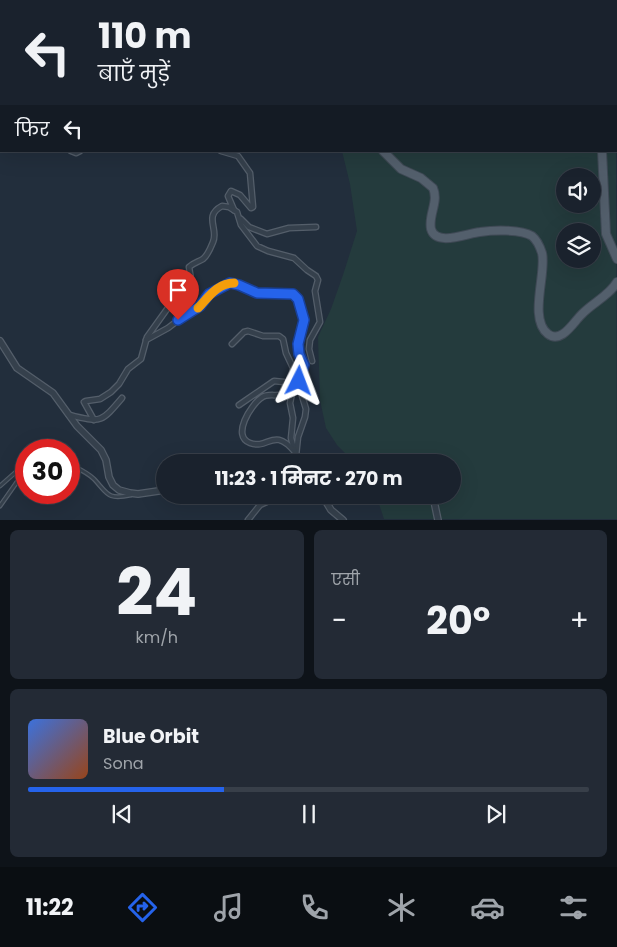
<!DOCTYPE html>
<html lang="hi">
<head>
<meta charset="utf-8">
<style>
	body { margin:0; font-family:Poppins,"Noto Sans Devanagari",sans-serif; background:#232a35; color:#f1f3f6; height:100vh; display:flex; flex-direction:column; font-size:19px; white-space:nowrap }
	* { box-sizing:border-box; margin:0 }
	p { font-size:16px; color:#9fa4aa }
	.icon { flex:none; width:28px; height:28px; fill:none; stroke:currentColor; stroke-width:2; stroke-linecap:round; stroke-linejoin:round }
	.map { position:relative; height:520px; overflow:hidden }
	.panel { display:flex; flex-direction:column; gap:10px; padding:10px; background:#0e1319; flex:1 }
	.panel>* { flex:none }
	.hud { position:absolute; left:0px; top:0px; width:618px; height:152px; box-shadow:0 5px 20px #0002,0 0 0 1px #383f49; background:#1a222d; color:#f1f3f6; overflow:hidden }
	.buttons { position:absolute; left:556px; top:168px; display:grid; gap:10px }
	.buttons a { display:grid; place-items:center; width:45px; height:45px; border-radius:50%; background:#1a222d; box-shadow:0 5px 20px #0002,0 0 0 1px #383f49; font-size:25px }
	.speed { position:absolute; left:15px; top:439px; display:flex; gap:10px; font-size:25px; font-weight:700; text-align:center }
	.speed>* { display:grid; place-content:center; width:65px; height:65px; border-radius:50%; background:#1a222d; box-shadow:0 5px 20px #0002,0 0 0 1px #383f49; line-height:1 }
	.speed .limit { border:8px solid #d22; background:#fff; color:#111 }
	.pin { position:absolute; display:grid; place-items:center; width:42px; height:42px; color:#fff; margin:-51px -21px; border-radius:50% 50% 50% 0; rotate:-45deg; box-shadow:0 0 5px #0007 }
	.pin .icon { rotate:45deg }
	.me { position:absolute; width:55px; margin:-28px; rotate:3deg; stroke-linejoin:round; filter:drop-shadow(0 0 4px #0008) }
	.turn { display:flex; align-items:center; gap:18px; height:105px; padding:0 15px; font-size:22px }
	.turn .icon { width:65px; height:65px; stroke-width:2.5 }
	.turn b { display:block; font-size:35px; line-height:42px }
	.then { display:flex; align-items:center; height:48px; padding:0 15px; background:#0003; gap:10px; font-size:19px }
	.big { font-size:38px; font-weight:700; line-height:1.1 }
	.panel .widget { flex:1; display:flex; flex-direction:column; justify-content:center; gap:8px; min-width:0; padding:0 18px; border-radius:8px; background:#232a35 }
	.panel .dial { align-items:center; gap:0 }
	.dial b { font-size:65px; line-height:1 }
	.song { display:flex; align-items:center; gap:15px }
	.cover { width:60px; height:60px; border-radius:8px; background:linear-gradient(135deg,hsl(220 70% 55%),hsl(20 70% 35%)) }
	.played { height:5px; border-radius:2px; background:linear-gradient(90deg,#2563eb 35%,#383f49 35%) }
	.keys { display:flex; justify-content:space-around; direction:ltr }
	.heat { display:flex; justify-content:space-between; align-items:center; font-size:28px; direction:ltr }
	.panel .tiles { flex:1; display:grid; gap:10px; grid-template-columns:1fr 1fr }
	.widget:last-child { grid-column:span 2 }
	.trip { position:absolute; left:156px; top:454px; width:305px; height:50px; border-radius:25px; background:#1a222d; box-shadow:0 5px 20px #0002,0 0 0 1px #383f49; font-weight:700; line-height:50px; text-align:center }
	.tab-bar { display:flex; height:80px; justify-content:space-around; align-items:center; background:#0a0e12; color:#9fa4aa }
	.tab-bar .icon { width:35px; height:35px }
	.tab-bar .selected { color:#2563eb }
	.tab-bar b { font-size:22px; color:#f1f3f6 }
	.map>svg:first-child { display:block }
	.green { fill:#243b3d; fill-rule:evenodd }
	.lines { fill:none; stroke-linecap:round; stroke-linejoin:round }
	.service-casing { stroke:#545e6a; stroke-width:5 }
	.minor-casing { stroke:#545e6a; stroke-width:7 }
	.tertiary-casing { stroke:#545e6a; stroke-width:8 }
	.primary-casing { stroke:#3f4955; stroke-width:10 }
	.service { stroke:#35404c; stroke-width:2.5 }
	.minor { stroke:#35404c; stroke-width:4.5 }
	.tertiary { stroke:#35404c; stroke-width:5.5 }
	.primary { stroke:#535f6c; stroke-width:8 }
	.route-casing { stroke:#184099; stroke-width:12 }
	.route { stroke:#2563eb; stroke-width:9 }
	.slow { stroke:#f59e0b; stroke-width:9 }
</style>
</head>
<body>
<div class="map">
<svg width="617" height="520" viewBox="0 0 617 520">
	<rect width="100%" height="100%" fill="#222e3c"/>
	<!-- green -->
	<path class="green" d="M616 125 617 519H384L376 495H452V462H354L337 445 326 428 320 400 318 337 331 309 343 275 357 231 350 184 342 151H616ZM565 176H592V204H565ZM565 231H592V259H565Z"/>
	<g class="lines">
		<!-- service casing -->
		<g class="service-casing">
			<g id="service">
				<path d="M69 464C77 468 87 472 94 479 108 494 107 500 131 495"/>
				<path d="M0 486 26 463"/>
				<path d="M0 506 26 469"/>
			</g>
		</g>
		<!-- minor casing -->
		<g class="minor-casing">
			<g id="minor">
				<path d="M16 0 17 1"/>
				<path d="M209 0 210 1"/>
				<path d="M233 0V1"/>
				<path d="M219 1 223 0"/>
				<path d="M0 118 1 117"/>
				<path d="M0 138H1"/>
				<path d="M71 151 76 153 80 151"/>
				<path d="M221 151 238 156 250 173 253 207 251 208 240 195 231 191 228 196 234 210"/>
				<path d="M241 219 249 227 267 234 289 228 316 227"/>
				<path d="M146 340 168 328 185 315 198 308 209 295 230 283 239 285 257 293H286L295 296 298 299 304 320 298 344 299 354 304 365 299 386 306 409 305 417 298 437 296 456"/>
				<path d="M232 344 244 332 248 331 263 336H279L283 339 286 353 293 368V389L290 403 293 418 291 438 294 449"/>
				<path d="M239 405 274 381 284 382 288 387 286 393C278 398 268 392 261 398 251 405 231 436 250 443 269 450 273 426 295 452"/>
				<path d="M69 415C101 422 100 424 122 398"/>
				<path d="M94 420 84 402 86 401 100 399 111 392 119 384 128 369 141 359 147 337 170 305 188 286 191 279 189 267C193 263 198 262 203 259 208 255 211 247 213 242 219 229 203 216 222 206L229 207 237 212 241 225 257 246 268 251 294 258 307 270 316 276 318 280 315 291 320 322 310 340 309 349 312 361"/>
				<path d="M248 520 260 505 282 495"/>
			</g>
		</g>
		<!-- tertiary casing -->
		<g class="tertiary-casing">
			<g id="tertiary">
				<path d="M0 341 17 368 53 393 77 426 101 450 106 460 109 477 113 485 119 490 130 493 138 494 165 490"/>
				<path d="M282 462 299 459 318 462"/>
				<path d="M322 495 331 510 343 520"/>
				<path d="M425 495 434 501 438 520"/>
			</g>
		</g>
		<!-- primary casing -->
		<g class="primary-casing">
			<g id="primary">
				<path d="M39 0V1"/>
				<path d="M341 0 342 1"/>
				<path d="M93 1V0"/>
				<path d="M155 1 156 0"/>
				<path d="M169 1V0"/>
				<path d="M616 63 617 62"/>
				<path d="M383 151 401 169 421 178 433 188C439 202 428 215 431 229 436 247 468 233 480 232 493 230 521 229 532 236 537 240 540 247 542 253 547 272 528 319 548 334 561 344 573 323 581 315 592 303 609 296 617 282"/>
				<path d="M602 151 606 234 617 259"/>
			</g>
		</g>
		<!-- service -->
		<use href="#service" class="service"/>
		<!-- minor -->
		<use href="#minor" class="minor"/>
		<!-- tertiary -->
		<use href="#tertiary" class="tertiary"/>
		<!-- primary -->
		<use href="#primary" class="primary"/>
	</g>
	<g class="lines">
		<!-- route casing -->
		<g class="route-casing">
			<path id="route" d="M178 320 200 306 209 294 230 283 239 285 257 293 293 294 298 299 304 320 298 344 299 354 304 365 299 381"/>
		</g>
		<!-- route -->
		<use href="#route" class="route"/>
		<!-- slow -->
		<path class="slow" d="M198 308C208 298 217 283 234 283"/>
	</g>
</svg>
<div class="buttons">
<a><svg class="icon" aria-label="sound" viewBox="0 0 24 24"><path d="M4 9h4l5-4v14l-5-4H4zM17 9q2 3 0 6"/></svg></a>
<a><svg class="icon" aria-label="layers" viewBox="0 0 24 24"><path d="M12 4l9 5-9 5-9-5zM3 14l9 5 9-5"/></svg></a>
</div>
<div class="speed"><div class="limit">30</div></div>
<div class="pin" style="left:178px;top:320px;background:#d93025"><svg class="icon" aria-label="arrive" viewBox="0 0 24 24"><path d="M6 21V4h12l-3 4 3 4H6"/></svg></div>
<svg class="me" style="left:299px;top:381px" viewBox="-20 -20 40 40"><path d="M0-17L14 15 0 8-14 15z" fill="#2563eb" stroke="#fff" stroke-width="4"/></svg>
<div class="trip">11:23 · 1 मिनट · 270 m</div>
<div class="hud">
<div class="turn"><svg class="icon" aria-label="left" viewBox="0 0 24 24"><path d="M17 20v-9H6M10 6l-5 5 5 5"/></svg><div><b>110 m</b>बाएँ मुड़ें</div></div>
<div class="then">फिर<svg class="icon" aria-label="left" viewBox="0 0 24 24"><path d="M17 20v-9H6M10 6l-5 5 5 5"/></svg></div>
</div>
</div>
<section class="panel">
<div class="tiles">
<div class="widget dial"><b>24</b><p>km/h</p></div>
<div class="widget"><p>एसी</p>
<div class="heat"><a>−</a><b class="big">20°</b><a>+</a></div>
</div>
<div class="widget">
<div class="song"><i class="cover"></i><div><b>Blue Orbit</b><p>Sona</p></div></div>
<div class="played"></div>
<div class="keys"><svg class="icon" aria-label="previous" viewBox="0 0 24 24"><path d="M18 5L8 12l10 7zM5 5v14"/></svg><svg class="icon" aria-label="pause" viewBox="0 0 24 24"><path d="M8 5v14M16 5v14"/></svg><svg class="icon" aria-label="next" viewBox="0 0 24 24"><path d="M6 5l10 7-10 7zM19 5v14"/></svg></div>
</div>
</div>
</section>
<nav class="tab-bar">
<b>11:22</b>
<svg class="icon selected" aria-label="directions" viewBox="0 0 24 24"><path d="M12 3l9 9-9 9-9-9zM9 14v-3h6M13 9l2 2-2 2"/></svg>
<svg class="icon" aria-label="music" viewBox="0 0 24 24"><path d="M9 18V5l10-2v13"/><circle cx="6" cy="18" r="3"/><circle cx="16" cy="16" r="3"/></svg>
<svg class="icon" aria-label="phone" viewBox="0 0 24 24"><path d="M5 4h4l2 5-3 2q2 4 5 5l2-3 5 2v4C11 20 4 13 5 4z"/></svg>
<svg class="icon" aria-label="climate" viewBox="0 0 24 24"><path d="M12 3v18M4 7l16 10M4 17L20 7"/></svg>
<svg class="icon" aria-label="car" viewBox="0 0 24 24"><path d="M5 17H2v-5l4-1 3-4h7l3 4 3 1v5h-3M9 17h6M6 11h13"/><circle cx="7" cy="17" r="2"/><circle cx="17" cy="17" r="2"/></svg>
<svg class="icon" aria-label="filters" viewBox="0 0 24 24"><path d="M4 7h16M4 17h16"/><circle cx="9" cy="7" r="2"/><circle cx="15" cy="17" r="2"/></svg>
</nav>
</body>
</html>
